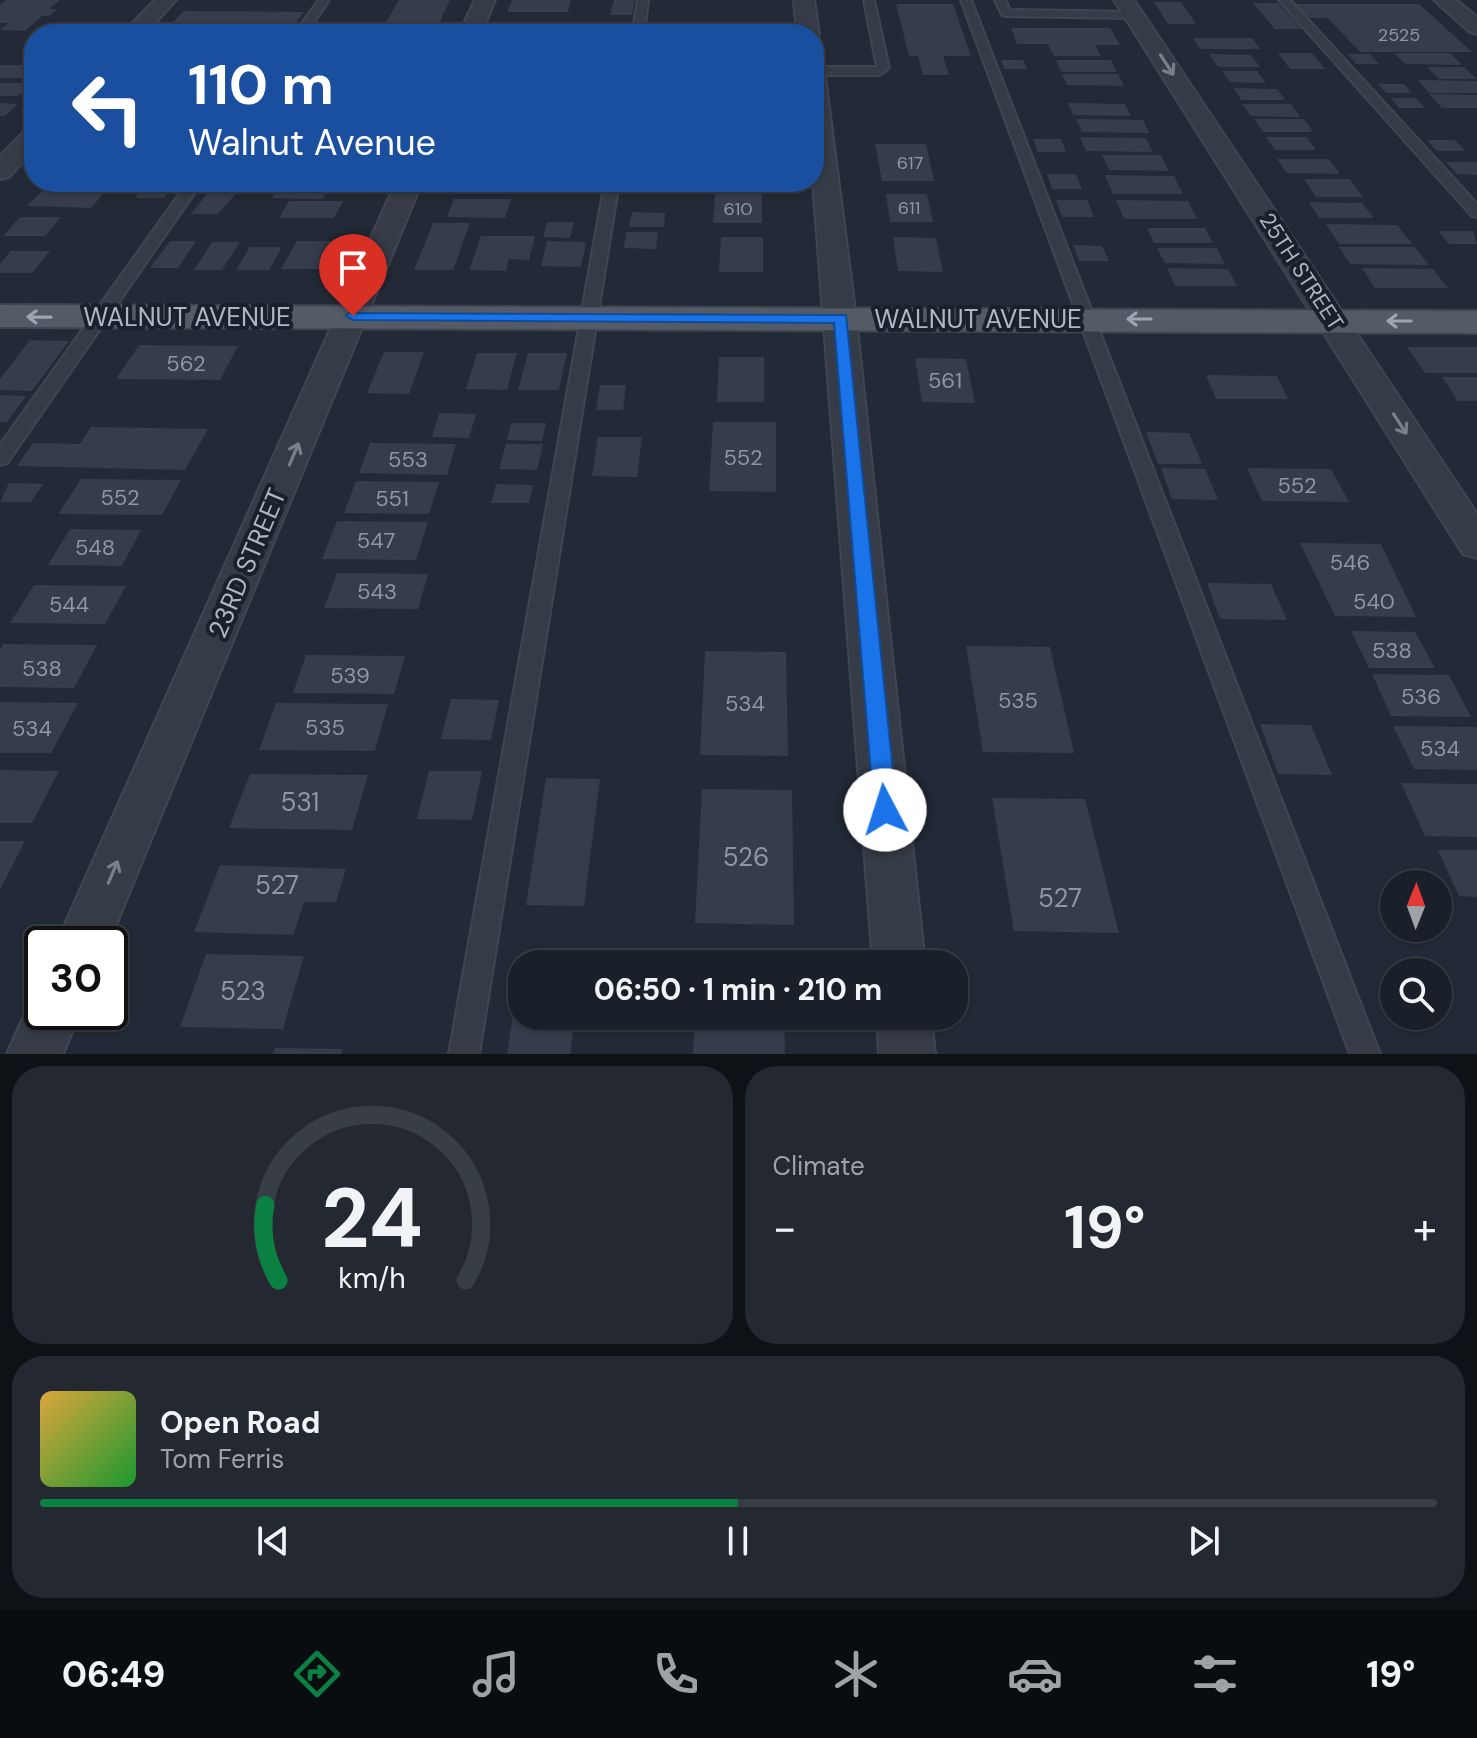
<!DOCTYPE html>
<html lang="en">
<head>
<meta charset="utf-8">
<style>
	body { margin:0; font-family:"DM Sans",sans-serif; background:#232831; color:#f1f3f6; height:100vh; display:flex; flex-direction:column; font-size:30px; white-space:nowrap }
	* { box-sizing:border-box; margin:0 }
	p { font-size:26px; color:#9fa3a8 }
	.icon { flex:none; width:44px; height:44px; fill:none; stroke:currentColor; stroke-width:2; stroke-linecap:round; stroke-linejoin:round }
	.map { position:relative; height:1054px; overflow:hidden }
	.drawer { display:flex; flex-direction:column; gap:12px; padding:12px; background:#0e1217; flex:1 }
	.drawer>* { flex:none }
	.guide { position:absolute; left:24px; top:24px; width:800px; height:168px; border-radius:32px; box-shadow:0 2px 6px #0004,0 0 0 2px #383e46; background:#1a4fa0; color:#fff; overflow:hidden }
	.needle { width:52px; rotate:1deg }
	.fabs { position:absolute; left:1380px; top:870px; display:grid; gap:16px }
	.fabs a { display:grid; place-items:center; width:72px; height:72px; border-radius:50%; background:#1a2029; box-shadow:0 2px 6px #0004,0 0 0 2px #383e46; font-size:40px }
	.speed { position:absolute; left:24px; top:926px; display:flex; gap:16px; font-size:40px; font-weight:700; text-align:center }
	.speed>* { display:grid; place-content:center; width:104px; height:104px; border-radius:50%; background:#1a2029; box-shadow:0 2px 6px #0004,0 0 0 2px #383e46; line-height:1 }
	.speed .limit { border:4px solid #111; border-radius:12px; background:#fff; color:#111 }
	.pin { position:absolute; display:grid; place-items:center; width:68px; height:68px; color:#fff; margin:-82px -34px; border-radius:50% 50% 50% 0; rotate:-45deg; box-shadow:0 0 8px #0007 }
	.pin .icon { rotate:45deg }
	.me { position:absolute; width:88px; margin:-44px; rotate:355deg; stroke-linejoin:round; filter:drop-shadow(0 0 6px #0008) }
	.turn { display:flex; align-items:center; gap:28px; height:168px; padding:0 32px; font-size:36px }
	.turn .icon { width:104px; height:104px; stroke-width:2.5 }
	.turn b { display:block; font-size:56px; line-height:68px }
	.big { font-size:60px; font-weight:700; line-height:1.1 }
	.drawer .card { flex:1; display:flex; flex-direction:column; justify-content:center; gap:12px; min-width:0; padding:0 28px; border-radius:32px; background:#232831 }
	.drawer .dial { align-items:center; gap:0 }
	.dial svg { height:208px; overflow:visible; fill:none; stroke:#383e46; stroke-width:7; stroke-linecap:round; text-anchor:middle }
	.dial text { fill:#f1f3f6; stroke:none }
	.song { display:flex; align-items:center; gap:24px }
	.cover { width:96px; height:96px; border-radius:12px; background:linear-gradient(135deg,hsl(40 70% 55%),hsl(130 70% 35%)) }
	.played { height:8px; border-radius:4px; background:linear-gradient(90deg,#0b8043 50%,#383e46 50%) }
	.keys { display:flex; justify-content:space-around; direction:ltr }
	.heat { display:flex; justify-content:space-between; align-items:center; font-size:44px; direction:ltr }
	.drawer .tiles { flex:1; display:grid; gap:12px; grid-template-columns:1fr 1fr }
	.card:last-child { grid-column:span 2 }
	.trip { position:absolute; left:508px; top:950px; width:460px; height:80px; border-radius:32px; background:#1a2029; box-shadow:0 2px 6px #0004,0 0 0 2px #383e46; font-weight:700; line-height:80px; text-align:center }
	.dock { display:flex; height:128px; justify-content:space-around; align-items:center; background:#0a0d10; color:#9fa3a8 }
	.dock .icon { width:56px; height:56px }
	.dock .active { color:#0b8043 }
	.dock b { font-size:36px; color:#f1f3f6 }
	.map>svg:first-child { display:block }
	.building { fill:#353d4d }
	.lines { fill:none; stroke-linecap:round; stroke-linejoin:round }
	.service-casing { stroke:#3f4551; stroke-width:4 }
	.minor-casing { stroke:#3f4551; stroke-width:4 }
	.primary-casing { stroke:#3f4551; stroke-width:4 }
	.service { fill:#363c47; fill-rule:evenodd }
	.minor { fill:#363c47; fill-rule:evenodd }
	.primary { fill:#545b67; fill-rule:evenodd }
	.oneway { stroke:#797f8c }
	.oneway2 { stroke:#9ea4b1 }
	.route { fill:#1a73e8; stroke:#114b97; stroke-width:2 }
	.labels { text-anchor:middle; stroke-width:8; stroke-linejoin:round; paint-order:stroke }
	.far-number-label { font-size:18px; fill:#8f96a4 }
	.far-street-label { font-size:22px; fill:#b0b6c4; stroke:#1b212c }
	.number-label { font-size:22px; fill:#8f96a4 }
	.street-label { font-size:26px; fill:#b0b6c4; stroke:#1b212c }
	.near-number-label { font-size:26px; fill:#8f96a4 }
</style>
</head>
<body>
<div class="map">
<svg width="1477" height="1054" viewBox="0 0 1477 1054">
	<rect width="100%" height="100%" fill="#222a37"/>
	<!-- building -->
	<g class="building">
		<path d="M6 0H60L49 9H57L49 16H42L25 31 0 30 9 23H0V5Z"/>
		<path d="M399 0H450L434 34H379Z"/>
		<path d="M512 0H571L568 12H507Z"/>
		<path d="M614 0H635L632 15H610Z"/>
		<path d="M1154 2H1181L1196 24H1168Z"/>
		<path d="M1253 3H1278L1302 29H1275Z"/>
		<path d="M896 4H953L971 56H943L949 75H923L918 56H909Z"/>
		<path d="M1295 4H1419L1472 52H1360L1328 18H1308Z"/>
		<path d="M184 11 304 12 287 34H161Z"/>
		<path d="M702 24H735V34H700Z"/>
		<path d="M1011 28H1110L1120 45H1095L1101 56H1054L1048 44H1017Z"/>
		<path d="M49 30H88L83 34H44Z"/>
		<path d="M1193 38H1252L1260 49H1200Z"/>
		<path d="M1278 53H1312L1325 69H1290Z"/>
		<path d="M1394 53H1450L1462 65 1405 64Z"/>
		<path d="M1209 54 1251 55 1260 67H1218Z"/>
		<path d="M1348 54H1370L1379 64H1356Z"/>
		<path d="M1001 60H1023L1027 69H1004Z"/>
		<path d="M1056 60H1111L1117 72H1061Z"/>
		<rect x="0" y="65" width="34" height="13"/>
		<path d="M1427 67H1464L1477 79H1439Z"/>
		<path d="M1222 71H1257L1266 83 1230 82Z"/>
		<path d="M1062 74H1118L1124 86 1067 85Z"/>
		<path d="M1418 80 1477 81V93H1429Z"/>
		<path d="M0 83H32L18 96H0Z"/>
		<path d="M1378 84H1404L1412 93H1386Z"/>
		<path d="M1234 88 1277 89 1285 100H1241Z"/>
		<path d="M1429 94 1477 95V108H1442Z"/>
		<path d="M1391 98H1416L1425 108H1399Z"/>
		<path d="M0 103 18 104 5 116H0Z"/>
		<path d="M1068 103 1125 104 1131 116 1073 115Z"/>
		<path d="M1242 104H1291L1300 117 1251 116Z"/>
		<path d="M1076 119 1143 120 1149 133 1082 132Z"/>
		<path d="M1254 119H1304L1313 132H1263Z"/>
		<path d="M1080 137 1146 138 1153 152 1086 151Z"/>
		<path d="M1266 137H1307L1316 150H1275Z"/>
		<path d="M1033 139H1061L1066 152H1038Z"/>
		<path d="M1427 140H1455L1465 151H1437Z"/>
		<path d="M875 144H926L934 181H882Z"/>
		<path d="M1102 155H1161L1169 171 1109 170Z"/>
		<path d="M1277 159H1329L1340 174 1287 173Z"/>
		<path d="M1446 162H1477V175L1457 174Z"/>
		<path d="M1047 174H1076L1082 189H1052Z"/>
		<path d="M1105 175 1174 176 1183 194H1113Z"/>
		<path d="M1304 179H1350L1363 197H1316Z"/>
		<path d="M216 182H246L218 214H191Z"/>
		<path d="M282 182 332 183 323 199 272 198Z"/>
		<path d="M458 182H510L508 188 456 187Z"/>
		<path d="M47 186 109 187 91 208 27 206Z"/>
		<path d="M143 187 172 188 164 198H135Z"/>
		<path d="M715 194H762V223H713Z"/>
		<path d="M886 194H927L933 222H890Z"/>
		<path d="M454 199H511L505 218 447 217Z"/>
		<path d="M1056 200H1087L1094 217H1062Z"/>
		<path d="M1116 200 1188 201 1197 219H1124Z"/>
		<path d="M289 201H343L334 218H279Z"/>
		<path d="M1309 202 1362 203 1374 218H1319Z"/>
		<path d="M632 212 665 213 664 227H629Z"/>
		<path d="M20 217H61L45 236H3Z"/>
		<path d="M547 222H574L570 238 543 237Z"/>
		<path d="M433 223H470L453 270H414Z"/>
		<path d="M1326 224 1397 225 1412 244H1339Z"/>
		<path d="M1147 228H1205L1213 243H1154Z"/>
		<path d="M1438 231H1473L1477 244H1449Z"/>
		<path d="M626 232H658L656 249 624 248Z"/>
		<path d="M481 236H535L529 260 509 259 506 271 469 270Z"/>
		<path d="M721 237H763V272H719Z"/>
		<path d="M893 237 936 238 943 272 898 271Z"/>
		<path d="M170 241H196L178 268H150Z"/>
		<path d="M297 241H332L318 269H281Z"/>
		<path d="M547 241 586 242 581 267 541 266Z"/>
		<path d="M212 242H240L222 270H194Z"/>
		<path d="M1073 245 1102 246 1109 261H1079Z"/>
		<path d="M250 247H282L269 270H236Z"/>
		<path d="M1339 247H1415L1429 265 1350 264Z"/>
		<path d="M1157 248H1217L1225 264 1165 263Z"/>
		<path d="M11 251H50L32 273H0V264Z"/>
		<path d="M1167 268 1228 269 1237 286H1175Z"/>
		<path d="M1362 268 1433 269 1448 288H1375Z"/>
		<path d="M30 340 69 341 32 391 0 390V379Z"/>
		<path d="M139 345 238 346 220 380 116 379Z"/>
		<path d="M1407 347H1477V373H1425Z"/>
		<path d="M384 352H424L409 394 367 393Z"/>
		<path d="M477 353H517L507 390 466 389Z"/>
		<path d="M528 353H567L559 390H518Z"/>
		<path d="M719 357H764V402H717Z"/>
		<path d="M915 358 966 359 975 403 922 402Z"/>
		<path d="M1206 375 1277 376 1288 399H1216Z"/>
		<path d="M1442 377H1477V401H1458Z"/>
		<path d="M600 385H626L623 410H596Z"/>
		<path d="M0 395 26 396 7 422H0Z"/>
		<path d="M439 413 476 414 469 438 432 437Z"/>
		<path d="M713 422H776V492L709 491Z"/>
		<path d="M511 423H546L542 441 507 440Z"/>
		<path d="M91 427 208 429 185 470 17 466 33 443 80 444Z"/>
		<path d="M1146 432 1189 433 1202 464H1158Z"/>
		<path d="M598 437H642L637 477 592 476Z"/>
		<path d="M370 443 456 444 447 475 359 473Z"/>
		<path d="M506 444H543L537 470 499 469Z"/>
		<path d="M1161 468 1205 469 1218 500 1172 499Z"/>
		<path d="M1247 468 1331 469 1349 502 1262 501Z"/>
		<path d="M81 479 181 480 162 515 58 514Z"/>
		<path d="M356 481 439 482 429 514 344 513Z"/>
		<path d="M9 483 43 484 31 502H0Z"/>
		<path d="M496 484 533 485 529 503H491Z"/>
		<path d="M337 521 428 522 416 560 322 559Z"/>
		<path d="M70 529 141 530 122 566 48 565Z"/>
		<path d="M1300 543 1381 544 1416 617 1335 616Z"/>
		<path d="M337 573 428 574 418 609 324 608Z"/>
		<path d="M1207 583 1271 584 1287 620 1220 619Z"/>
		<path d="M34 585 126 586 105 624 10 623Z"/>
		<path d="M1351 631 1415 632 1435 668H1369Z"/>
		<path d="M3 644 97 645 74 688 0 687V650Z"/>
		<path d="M966 646 1050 647 1074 753 983 752Z"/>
		<path d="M705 651 786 652 788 756 700 755Z"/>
		<path d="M306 655 405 656 394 694 293 693Z"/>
		<path d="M1372 674 1449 675 1471 717 1391 716Z"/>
		<path d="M451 699 499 700 491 740 441 739Z"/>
		<path d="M0 702 78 703 51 753H0Z"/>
		<path d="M276 703 388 704 375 751 259 750Z"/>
		<path d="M1260 724 1311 725 1332 775 1278 774Z"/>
		<path d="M1393 726 1477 727V770L1414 769Z"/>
		<path d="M0 770 59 771 32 823H0Z"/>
		<path d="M429 771H482L472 820 417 819Z"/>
		<path d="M250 774 368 775 352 830 229 828Z"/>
		<path d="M546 778 600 779 584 906 526 905Z"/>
		<path d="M1401 783 1477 784V837L1425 836Z"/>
		<path d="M702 789 792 790 794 925 695 923Z"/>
		<path d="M992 798 1085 799 1119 933 1014 931Z"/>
		<path d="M0 841H25L0 890Z"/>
		<path d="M1438 850H1477V897L1459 896Z"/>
		<path d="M220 865 346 869 336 902H304L293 935 194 932Z"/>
		<path d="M206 954 304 956 283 1029 180 1027Z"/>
		<path d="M514 1009 522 1010V1016H575L570 1054H507Z"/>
		<path d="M695 1016H784L785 1054H693Z"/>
		<path d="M275 1048 343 1049 341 1054H273Z"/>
	</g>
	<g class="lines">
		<!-- service casing -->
		<g class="service-casing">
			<g id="service">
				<path d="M319 0H329L306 34H294Z"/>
				<path d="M638 0H648L644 34H632Z"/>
				<path d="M864 0H874L889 68 880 75H814V67H877Z"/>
				<path d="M961 0H971L1380 1054H1350Z"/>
				<path d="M995 0H1005L1010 10 1134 12 1139 15 1134 18 1006 16 1002 15Z"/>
				<path d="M1279 0H1290L1477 204V217L1472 216Z"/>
				<path d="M188 182H202L7 463 0 465V445Z"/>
				<path d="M605 182H619L479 1054H449Z"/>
			</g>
		</g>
		<!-- minor casing -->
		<g class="minor-casing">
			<g id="minor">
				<path d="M155 0H176L145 34H122Z"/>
				<path d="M475 0H495L481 34H459Z"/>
				<path d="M794 0H814L819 34 816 39 814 34H797Z"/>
				<path d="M1114 0H1134L1477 514V558L1463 554Z"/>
				<path d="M1434 0H1456L1477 17V34L1470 32Z"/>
				<path d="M814 69 825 76 856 318 925 964H873L813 182Z"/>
				<path d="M34 129V150L9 177 0 179V156L25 131Z"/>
				<path d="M396 182H422L108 944H56Z"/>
				<path d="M42 990V1012H80L63 1054H7L34 993Z"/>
				<path d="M877 1016H931L935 1054H879Z"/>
			</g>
		</g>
		<!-- primary casing -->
		<g class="primary-casing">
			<path id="primary" d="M0 305 1477 311V333L0 327Z"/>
		</g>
		<!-- service -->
		<use href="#service" class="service"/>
		<!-- minor -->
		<use href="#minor" class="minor"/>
		<!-- primary -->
		<use href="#primary" class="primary"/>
	</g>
	<!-- one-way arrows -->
	<defs><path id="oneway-shaft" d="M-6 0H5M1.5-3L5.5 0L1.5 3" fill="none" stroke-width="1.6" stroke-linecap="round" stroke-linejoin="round" transform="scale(2)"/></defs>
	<g class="oneway">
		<use href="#oneway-shaft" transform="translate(1167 65) rotate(57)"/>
		<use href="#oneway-shaft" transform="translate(1400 424) rotate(57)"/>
		<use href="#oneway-shaft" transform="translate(294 454) rotate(-67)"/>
		<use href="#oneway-shaft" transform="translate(113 872) rotate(-67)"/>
	</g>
	<g class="oneway2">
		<use href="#oneway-shaft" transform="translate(39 317) rotate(-179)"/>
		<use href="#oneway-shaft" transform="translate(1139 319) rotate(-180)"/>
		<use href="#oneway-shaft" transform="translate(1399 321) rotate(-180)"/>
	</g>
	<!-- route -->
	<path class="route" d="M348 313 846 315 897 810 893 817 885 820 877 817 874 810 834 323 353 320 346 316Z"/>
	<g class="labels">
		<!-- far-number labels -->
		<g class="far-number-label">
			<text x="1399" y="41">2525</text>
			<text x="910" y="169">617</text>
			<text x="909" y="214">611</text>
			<text x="738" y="215">610</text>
		</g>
		<!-- far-street labels -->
		<g class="far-street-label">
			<text transform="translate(1302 271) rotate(57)" y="8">25TH STREET</text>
		</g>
		<!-- number labels -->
		<g class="number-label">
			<text x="186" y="371">562</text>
			<text x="945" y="388">561</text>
			<text x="743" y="465">552</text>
			<text x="408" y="467">553</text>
			<text x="1297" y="493">552</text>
			<text x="120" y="505">552</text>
			<text x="392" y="506">551</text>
			<text x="376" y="548">547</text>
			<text x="95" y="555">548</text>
			<text x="1350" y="570">546</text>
			<text x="377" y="599">543</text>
			<text x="1374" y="609">540</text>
			<text x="69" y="612">544</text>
			<text x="1392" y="658">538</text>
			<text x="42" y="676">538</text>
			<text x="350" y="683">539</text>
			<text x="1421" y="704">536</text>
			<text x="1018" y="708">535</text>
			<text x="745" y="711">534</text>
			<text x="325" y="735">535</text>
			<text x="32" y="736">534</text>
			<text x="1440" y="756">534</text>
		</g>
		<!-- street labels -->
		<g class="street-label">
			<text x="187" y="326">WALNUT AVENUE</text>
			<text x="978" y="328">WALNUT AVENUE</text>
			<text transform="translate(247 563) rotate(-67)" y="9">23RD STREET</text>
		</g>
		<!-- near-number labels -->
		<g class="near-number-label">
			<text x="300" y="811">531</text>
			<text x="746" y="866">526</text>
			<text x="277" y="894">527</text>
			<text x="1060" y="907">527</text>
			<text x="243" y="1000">523</text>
		</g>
	</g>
</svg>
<div class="fabs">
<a><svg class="needle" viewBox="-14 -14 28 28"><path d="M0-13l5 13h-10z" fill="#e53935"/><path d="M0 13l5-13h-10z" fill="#9fa3a8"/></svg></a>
<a><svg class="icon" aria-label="search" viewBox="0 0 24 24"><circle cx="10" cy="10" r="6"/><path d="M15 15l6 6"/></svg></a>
</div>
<div class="speed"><div class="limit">30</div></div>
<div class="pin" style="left:353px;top:316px;background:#d93025"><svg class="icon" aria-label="arrive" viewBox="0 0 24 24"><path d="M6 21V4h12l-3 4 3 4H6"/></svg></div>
<svg class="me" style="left:885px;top:810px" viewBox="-20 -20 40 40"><circle r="19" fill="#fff"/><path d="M0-13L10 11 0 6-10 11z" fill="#1a73e8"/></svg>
<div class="trip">06:50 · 1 min · 210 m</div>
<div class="guide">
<div class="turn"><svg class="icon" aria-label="left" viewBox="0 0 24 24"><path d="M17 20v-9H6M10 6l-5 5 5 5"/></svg><div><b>110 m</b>Walnut Avenue</div></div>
</div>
</div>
<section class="drawer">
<div class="tiles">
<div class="card dial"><svg viewBox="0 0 100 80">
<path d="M14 69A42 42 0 1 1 86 69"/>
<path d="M14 69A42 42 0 0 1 9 40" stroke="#0b8043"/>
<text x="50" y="56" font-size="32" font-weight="700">24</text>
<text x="50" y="72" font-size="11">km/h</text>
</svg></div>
<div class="card"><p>Climate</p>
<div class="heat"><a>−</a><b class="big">19°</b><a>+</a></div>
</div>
<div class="card">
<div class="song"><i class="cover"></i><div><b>Open Road</b><p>Tom Ferris</p></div></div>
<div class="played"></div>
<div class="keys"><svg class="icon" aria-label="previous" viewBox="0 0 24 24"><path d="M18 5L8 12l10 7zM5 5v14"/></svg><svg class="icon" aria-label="pause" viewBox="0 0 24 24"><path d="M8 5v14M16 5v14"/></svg><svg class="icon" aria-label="next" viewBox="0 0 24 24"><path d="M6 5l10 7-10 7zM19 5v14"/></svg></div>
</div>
</div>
</section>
<nav class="dock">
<b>06:49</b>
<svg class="icon active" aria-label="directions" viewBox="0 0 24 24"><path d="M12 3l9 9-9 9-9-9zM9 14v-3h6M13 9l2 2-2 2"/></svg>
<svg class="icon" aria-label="music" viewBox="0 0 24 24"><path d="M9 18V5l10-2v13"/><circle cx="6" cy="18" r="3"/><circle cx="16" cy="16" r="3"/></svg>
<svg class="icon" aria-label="phone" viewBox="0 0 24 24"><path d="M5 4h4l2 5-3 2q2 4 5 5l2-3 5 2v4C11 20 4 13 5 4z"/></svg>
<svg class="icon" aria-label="climate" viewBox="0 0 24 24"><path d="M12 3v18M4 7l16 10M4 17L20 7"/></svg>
<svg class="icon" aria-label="car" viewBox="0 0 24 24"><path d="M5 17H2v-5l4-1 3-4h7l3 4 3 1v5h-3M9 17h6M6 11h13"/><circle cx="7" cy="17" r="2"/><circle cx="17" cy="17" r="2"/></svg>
<svg class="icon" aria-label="filters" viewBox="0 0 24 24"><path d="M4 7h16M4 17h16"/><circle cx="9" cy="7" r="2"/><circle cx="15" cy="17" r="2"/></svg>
<b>19°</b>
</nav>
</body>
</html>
